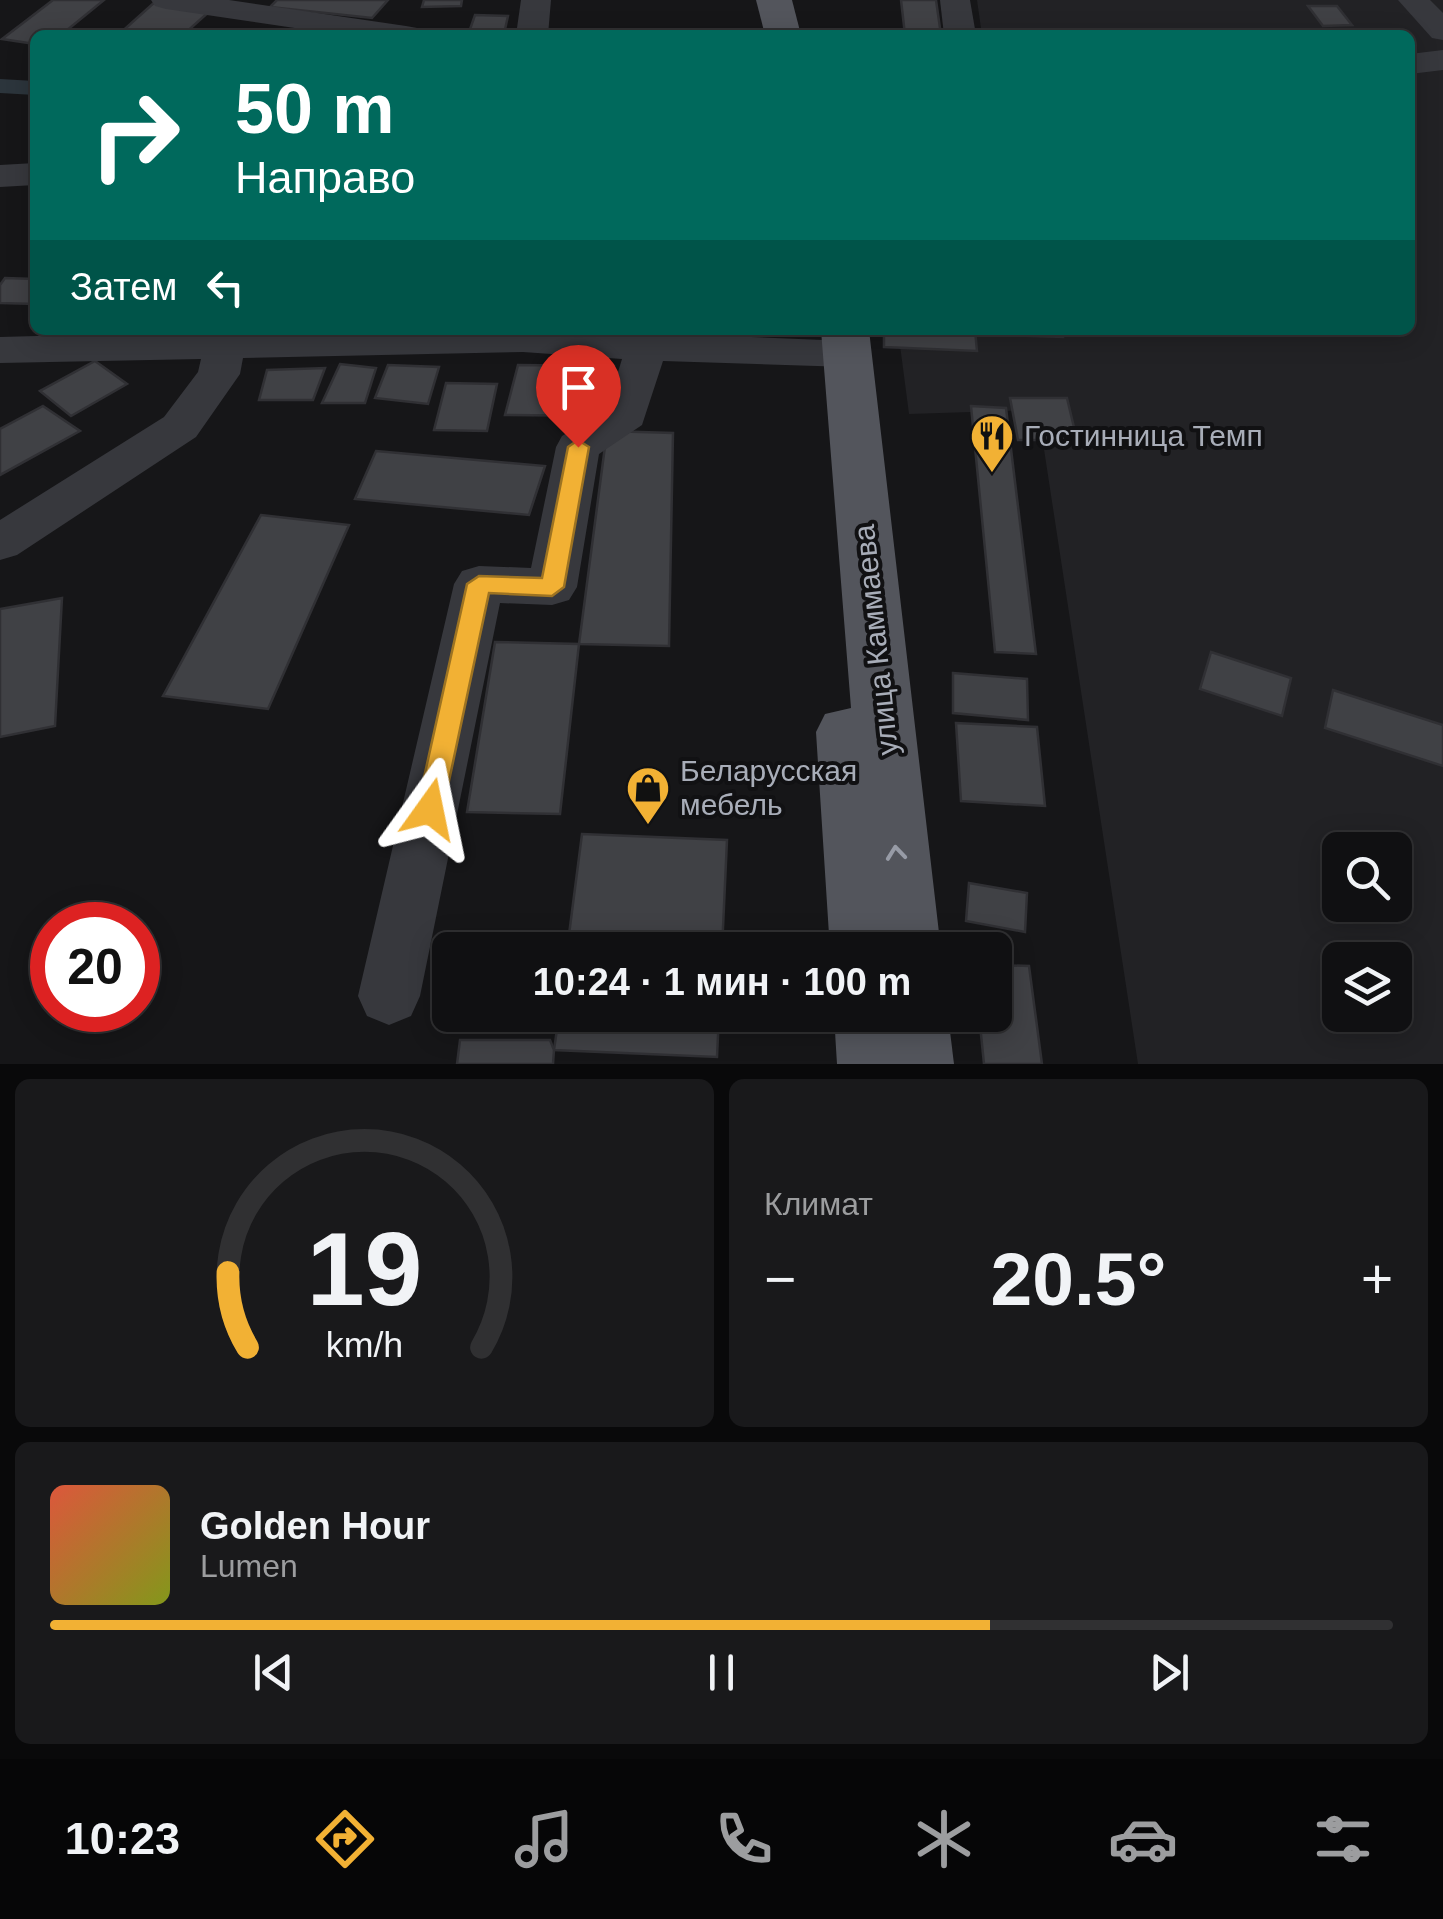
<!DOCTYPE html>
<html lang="ru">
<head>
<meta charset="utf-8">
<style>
	body { margin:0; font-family:Helvetica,sans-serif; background:#19191b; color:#f1f3f6; height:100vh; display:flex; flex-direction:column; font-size:38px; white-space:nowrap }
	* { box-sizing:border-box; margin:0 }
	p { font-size:32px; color:#9c9d9f }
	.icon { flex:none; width:55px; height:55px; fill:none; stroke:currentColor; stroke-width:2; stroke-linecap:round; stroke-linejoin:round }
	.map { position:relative; height:1064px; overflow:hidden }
	.side { display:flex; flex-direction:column; gap:15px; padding:15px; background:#09090a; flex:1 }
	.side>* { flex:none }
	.banner { position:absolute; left:30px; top:30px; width:1385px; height:305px; border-radius:15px; box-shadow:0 5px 25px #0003,0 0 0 2px #303032; background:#00695c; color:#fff; overflow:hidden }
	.controls { position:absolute; left:1322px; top:832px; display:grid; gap:20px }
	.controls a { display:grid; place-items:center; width:90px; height:90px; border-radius:15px; background:#101012; box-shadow:0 5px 25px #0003,0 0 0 2px #303032; font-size:50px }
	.speed { position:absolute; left:30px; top:902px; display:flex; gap:20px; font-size:50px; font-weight:700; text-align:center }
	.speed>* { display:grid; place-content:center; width:130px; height:130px; border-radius:50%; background:#101012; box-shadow:0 5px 25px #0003,0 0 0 2px #303032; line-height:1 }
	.speed .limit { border:15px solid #d22; background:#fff; color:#111 }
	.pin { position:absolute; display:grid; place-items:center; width:85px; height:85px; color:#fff; margin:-102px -42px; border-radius:50% 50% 50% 0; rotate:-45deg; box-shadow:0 0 10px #0007 }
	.pin .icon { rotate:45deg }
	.me { position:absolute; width:110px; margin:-55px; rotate:12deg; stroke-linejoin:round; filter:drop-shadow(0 0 8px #0008) }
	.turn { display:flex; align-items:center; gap:35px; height:210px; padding:0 40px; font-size:45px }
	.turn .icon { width:130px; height:130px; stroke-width:2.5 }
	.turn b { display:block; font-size:70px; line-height:85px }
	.then { display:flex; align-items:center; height:95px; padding:0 40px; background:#0003; gap:20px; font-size:38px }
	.big { font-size:75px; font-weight:700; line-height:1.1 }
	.side .card { flex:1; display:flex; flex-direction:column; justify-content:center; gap:15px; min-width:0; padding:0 35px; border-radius:15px; background:#19191b }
	.side .dial { align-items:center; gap:0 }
	.dial svg { height:260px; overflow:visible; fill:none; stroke:#303032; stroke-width:7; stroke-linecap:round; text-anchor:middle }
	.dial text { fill:#f1f3f6; stroke:none }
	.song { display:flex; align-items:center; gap:30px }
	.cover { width:120px; height:120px; border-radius:15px; background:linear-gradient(135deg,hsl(10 70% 55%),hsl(70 70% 35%)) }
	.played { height:10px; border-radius:5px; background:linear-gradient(90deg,#f2b134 70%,#303032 70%) }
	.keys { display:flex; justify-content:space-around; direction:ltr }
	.heat { display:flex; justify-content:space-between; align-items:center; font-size:55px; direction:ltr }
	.side .tiles { flex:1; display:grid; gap:15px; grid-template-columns:1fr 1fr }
	.card:last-child { grid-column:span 2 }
	.trip { position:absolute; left:432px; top:932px; width:580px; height:100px; border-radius:15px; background:#101012; box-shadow:0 5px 25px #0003,0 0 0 2px #303032; font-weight:700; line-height:100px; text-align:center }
	.menu { display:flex; height:160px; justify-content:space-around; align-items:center; background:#060607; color:#9c9d9f }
	.menu .icon { width:70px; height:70px }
	.menu .active { color:#f2b134 }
	.menu b { font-size:45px; color:#f1f3f6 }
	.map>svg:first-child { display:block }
	.built { fill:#222225; fill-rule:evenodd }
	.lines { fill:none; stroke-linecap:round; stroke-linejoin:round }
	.canal { fill:#2c353c; fill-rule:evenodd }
	.building { fill:#404145; stroke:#303034; stroke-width:2.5 }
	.minor { fill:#37383d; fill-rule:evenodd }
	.major { fill:#53555c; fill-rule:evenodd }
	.oneway { stroke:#979ba6 }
	.route { fill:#f2b134; stroke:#9d7322; stroke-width:2.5 }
	.labels { text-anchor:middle; stroke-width:8; stroke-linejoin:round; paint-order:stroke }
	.poi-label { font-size:30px; fill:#a8adb8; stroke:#111113; text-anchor:start }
	.street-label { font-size:30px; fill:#a8adb8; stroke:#111113 }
</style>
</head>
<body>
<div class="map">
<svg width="1443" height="1064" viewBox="0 0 1443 1064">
	<rect width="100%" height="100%" fill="#161618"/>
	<!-- built -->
	<path class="built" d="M977 0H1443V1064H1138L1038 410 909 414 898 330H1410V35H982ZM1340 850H1395V905H1340ZM1340 960H1395V1015H1340Z"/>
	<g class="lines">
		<!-- canal -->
		<path class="canal" d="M0 79 35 81V95L0 93Z"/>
	</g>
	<!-- building -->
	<g class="building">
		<path d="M53 0H104L61 35H35V44L2 39Z"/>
		<path d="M277 0H388L372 18 270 7Z"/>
		<path d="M424 0H462L461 6 422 7Z"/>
		<path d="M901 0H936L941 35H905Z"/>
		<path d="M156 1 211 10 183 35H118Z"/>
		<path d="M1308 6H1337L1352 25 1323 26Z"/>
		<path d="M475 15 508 16 504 34 469 32Z"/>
		<path d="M5 278 35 279V304L0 303V285Z"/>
		<path d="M46 330H127L124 337 42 336Z"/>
		<path d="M884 330H975L977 351 884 347Z"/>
		<path d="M1001 330H1062L1063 337 1001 335Z"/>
		<path d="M95 361 127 384 71 416 40 391Z"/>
		<path d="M340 364 376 368 365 403H322Z"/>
		<path d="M388 365 439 367 428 404 375 398Z"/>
		<path d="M518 365 614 366 607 416 505 415Z"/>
		<path d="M325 368 313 400H259L267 370Z"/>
		<path d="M446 383 497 384 487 431 434 430Z"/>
		<path d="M1010 398H1067L1077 440H1018Z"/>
		<path d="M43 406 80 431 0 475V429Z"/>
		<path d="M971 406 1006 408 1036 654 995 652Z"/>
		<path d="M607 431 673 433 669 646 579 644Z"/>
		<path d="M376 451 545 466 529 515 355 499Z"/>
		<path d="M261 515 349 525 268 709 163 696Z"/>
		<path d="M62 598 55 726 0 737V609Z"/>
		<path d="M495 642 579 644 560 814 467 812Z"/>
		<path d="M1211 652 1291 678 1282 716 1200 689Z"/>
		<path d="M953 673 1027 679 1028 720 953 713Z"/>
		<path d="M1333 690 1443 725V766L1325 728Z"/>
		<path d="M956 723 1037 727 1045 806 961 801Z"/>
		<path d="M582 834 727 840 722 950H567Z"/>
		<path d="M969 883 1027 893 1025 932 966 921Z"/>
		<path d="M995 965 1029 966 1042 1064H984L979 1015H995Z"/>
		<path d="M559 1015H719L717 1057 554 1050Z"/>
		<path d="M460 1040H550L554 1050 553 1064H457Z"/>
	</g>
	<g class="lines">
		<!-- minor -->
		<g class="minor">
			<path d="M151 0H229L406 26 417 28 422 35H342L166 9 155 6Z"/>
			<path d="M521 0H551L548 35H516Z"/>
			<path d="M940 0H970L976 35H944Z"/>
			<path d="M1398 0H1430L1443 13V40L1432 38Z"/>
			<path d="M1443 50V70L1410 74V54Z"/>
			<path d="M35 163V185L0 187V165Z"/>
			<path d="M575 330 848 341 863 345 869 354 863 363 848 367 663 361 642 425 599 454 577 587 569 600 552 605 500 603 420 996 411 1016 389 1025 367 1016 358 996 454 584 462 571 479 566 531 568 556 447 562 436 607 408 622 359 523 352 243 358 240 374 196 437 17 555 0 560V520L164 417 198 372 201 359 0 363V337L224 331Z"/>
		</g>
		<!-- major -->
		<g class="major">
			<path d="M756 0H792L801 35H765Z"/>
			<path d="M821 330H869L941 950H830L816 732 825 714 851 708Z"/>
			<path d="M834 1015H948L954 1064H837Z"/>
		</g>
	</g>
	<!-- one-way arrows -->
	<defs><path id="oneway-chevron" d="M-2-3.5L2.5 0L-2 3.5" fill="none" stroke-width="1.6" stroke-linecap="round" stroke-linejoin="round" transform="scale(2.5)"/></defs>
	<use class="oneway" href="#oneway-chevron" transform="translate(896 853) rotate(-96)"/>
	<!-- route -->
	<path class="route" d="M578 440 589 447 564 587 552 596 489 593 443 809 440 817 430 820 420 817 417 809 467 584 479 576 542 578 568 447Z"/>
	<!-- icons -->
	<defs>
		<g id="restaurant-pin" transform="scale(2.25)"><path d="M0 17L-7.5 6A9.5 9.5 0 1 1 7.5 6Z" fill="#f2b134" stroke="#111113"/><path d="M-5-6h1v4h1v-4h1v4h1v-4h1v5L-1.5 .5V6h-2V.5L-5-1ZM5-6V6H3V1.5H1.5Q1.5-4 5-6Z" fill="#111"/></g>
		<g id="shop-pin" transform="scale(2.25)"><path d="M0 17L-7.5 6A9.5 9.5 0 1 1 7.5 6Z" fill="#f2b134" stroke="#111113"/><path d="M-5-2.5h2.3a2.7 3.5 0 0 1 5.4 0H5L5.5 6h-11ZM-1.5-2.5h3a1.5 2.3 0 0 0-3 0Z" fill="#111"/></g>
	</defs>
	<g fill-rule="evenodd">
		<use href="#restaurant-pin" x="992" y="436"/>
		<use href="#shop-pin" x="648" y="788"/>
	</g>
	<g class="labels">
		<!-- poi labels -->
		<g class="poi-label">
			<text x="1024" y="446">Гостинница Темп</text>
			<text x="680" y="781">Беларусская<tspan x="680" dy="34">мебель</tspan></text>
		</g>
		<!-- street labels -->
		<g class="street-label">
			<text transform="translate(876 640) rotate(-96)" y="10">улица Каммаева</text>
		</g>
	</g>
</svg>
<div class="controls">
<a><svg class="icon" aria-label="search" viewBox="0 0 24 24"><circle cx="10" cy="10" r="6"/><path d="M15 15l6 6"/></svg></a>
<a><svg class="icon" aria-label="layers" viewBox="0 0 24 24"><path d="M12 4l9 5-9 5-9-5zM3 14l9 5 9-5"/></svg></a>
</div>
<div class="speed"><div class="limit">20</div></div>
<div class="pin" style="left:578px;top:447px;background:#d93025"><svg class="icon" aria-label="arrive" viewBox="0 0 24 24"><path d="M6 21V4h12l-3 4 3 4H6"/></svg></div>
<svg class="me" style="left:430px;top:809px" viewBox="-20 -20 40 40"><path d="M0-17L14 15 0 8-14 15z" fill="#f2b134" stroke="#fff" stroke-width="4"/></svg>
<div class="trip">10:24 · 1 мин · 100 m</div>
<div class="banner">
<div class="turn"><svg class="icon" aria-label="right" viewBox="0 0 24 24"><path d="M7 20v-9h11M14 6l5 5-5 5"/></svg><div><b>50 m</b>Направо</div></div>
<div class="then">Затем<svg class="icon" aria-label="left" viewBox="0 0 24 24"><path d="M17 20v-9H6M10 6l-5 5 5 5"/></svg></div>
</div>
</div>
<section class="side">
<div class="tiles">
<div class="card dial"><svg viewBox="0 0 100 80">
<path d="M14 69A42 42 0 1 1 86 69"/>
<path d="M14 69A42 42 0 0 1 8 46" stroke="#f2b134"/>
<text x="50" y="56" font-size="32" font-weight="700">19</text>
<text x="50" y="72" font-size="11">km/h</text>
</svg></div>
<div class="card"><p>Климат</p>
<div class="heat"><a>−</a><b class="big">20.5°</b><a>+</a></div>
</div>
<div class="card">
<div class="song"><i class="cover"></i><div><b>Golden Hour</b><p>Lumen</p></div></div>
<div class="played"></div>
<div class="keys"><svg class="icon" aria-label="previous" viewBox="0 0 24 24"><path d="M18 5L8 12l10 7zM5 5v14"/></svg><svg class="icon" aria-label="pause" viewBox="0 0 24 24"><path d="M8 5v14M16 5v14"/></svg><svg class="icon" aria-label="next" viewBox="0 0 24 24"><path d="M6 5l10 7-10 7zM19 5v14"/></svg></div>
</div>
</div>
</section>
<nav class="menu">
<b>10:23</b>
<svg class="icon active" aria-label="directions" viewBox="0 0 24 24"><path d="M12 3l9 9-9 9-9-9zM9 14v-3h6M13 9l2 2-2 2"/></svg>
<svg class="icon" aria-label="music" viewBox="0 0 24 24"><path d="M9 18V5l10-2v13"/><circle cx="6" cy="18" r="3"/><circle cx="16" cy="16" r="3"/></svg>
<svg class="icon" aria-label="phone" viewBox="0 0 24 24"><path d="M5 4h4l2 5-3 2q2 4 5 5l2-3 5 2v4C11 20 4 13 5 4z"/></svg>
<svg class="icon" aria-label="climate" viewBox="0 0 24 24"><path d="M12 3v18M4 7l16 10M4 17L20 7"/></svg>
<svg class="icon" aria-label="car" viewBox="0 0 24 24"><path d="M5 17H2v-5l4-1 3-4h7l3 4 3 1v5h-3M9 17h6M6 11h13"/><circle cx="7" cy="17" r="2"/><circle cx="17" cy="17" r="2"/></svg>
<svg class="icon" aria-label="filters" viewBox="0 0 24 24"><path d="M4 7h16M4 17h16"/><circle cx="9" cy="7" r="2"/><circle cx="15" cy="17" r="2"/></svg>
</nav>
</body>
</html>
